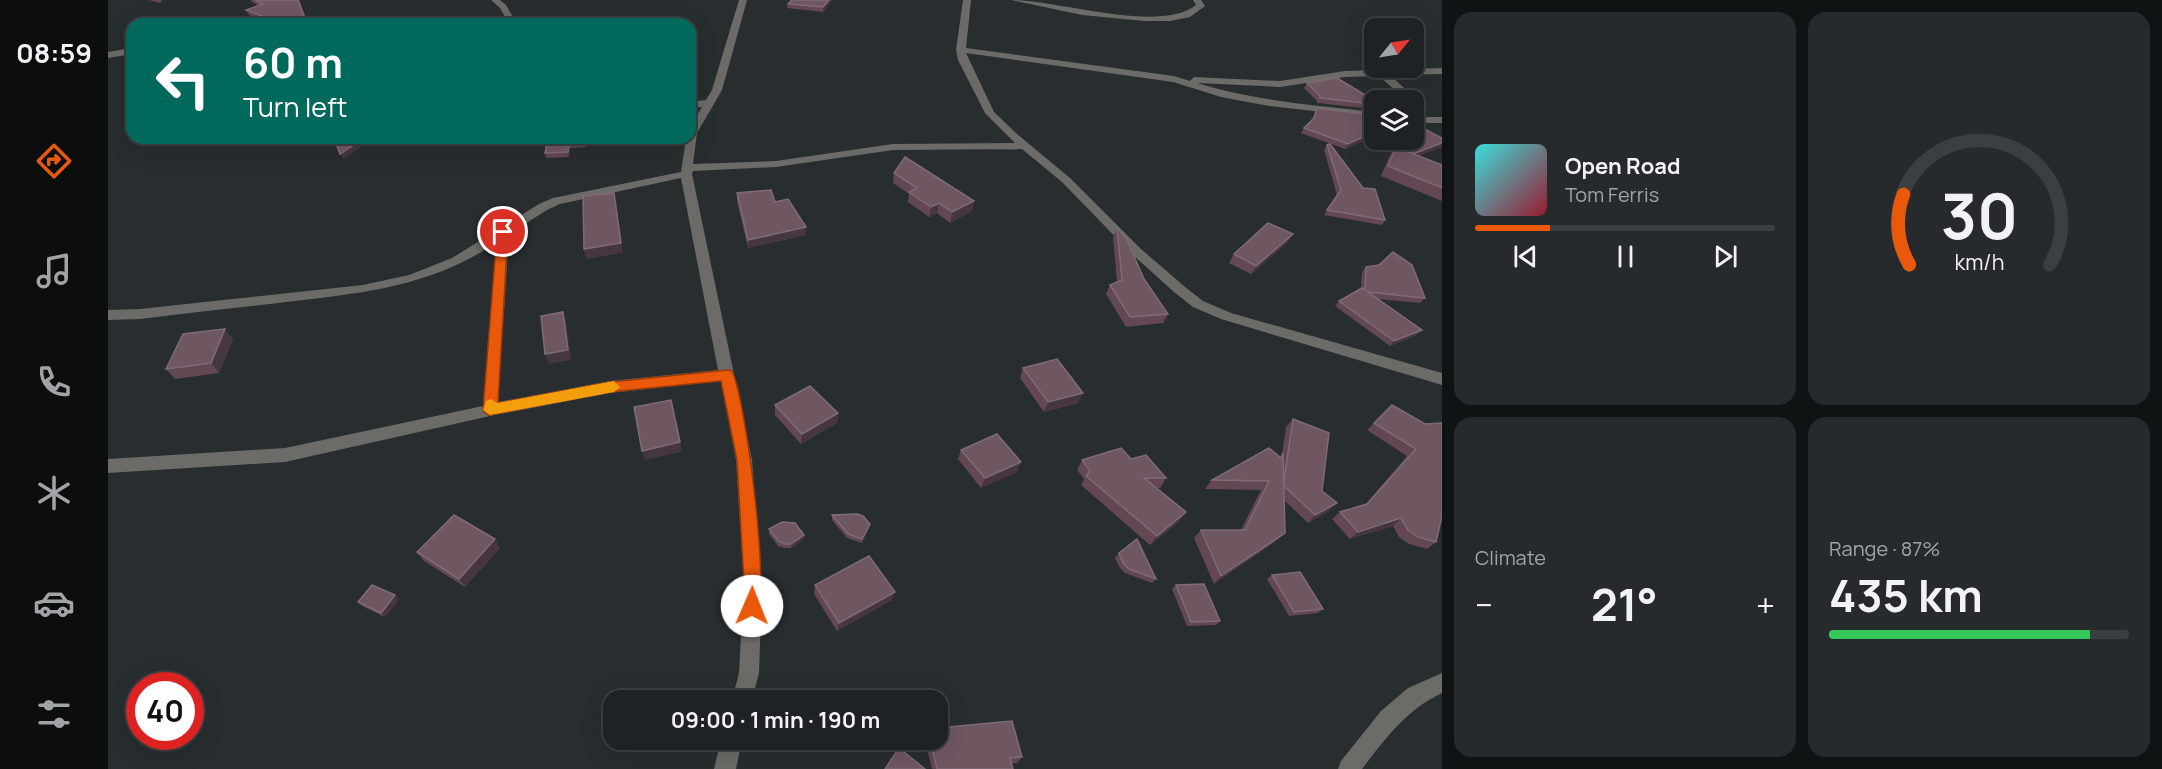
<!DOCTYPE html>
<html lang="en">
<head>
<meta charset="utf-8">
<style>
	body { margin:0; font-family:Manrope,sans-serif; background:#262a2c; color:#f1f3f6; height:100vh; display:flex; flex-direction:column; font-size:22px; white-space:nowrap }
	* { box-sizing:border-box; margin:0 }
	p { font-size:20px; color:#a1a4a6 }
	.icon { flex:none; width:33px; height:33px; fill:none; stroke:currentColor; stroke-width:2; stroke-linecap:round; stroke-linejoin:round }
	.map { position:relative; flex:1; overflow:hidden }
	.details { display:flex; flex-direction:column; gap:12px; padding:12px; background:#101314; width:720px }
	.details>* { flex:none }
	.banner { position:absolute; left:18px; top:18px; width:570px; height:126px; border-radius:18px; box-shadow:0 6px 24px #0002,0 0 0 2px #3c3f41; background:#00695c; color:#fff; overflow:hidden }
	.needle { width:39px; rotate:60deg }
	.fabs { position:absolute; left:1256px; top:18px; display:grid; gap:12px }
	.fabs a { display:grid; place-items:center; width:60px; height:60px; border-radius:12px; background:#1e2224; box-shadow:0 6px 24px #0002,0 0 0 2px #3c3f41; font-size:30px }
	.speed { position:absolute; left:18px; top:672px; display:flex; gap:12px; font-size:30px; font-weight:700; text-align:center }
	.speed>* { display:grid; place-content:center; width:78px; height:78px; border-radius:50%; background:#1e2224; box-shadow:0 6px 24px #0002,0 0 0 2px #3c3f41; line-height:1 }
	.speed .limit { border:9px solid #d22; background:#fff; color:#111 }
	.pin { position:absolute; display:grid; place-items:center; width:51px; height:51px; color:#fff; margin:-26px; border:3px solid #fff; border-radius:50%; box-shadow:0 2px 6px #0007 }
	.me { position:absolute; width:66px; margin:-33px; rotate:1deg; stroke-linejoin:round; filter:drop-shadow(0 0 4px #0008) }
	.turn { display:flex; align-items:center; gap:21px; height:126px; padding:0 18px; font-size:27px }
	.turn .icon { width:78px; height:78px; stroke-width:2.5 }
	.turn b { display:block; font-size:42px; line-height:51px }
	.big { font-size:45px; font-weight:700; line-height:1.1 }
	.details .card { flex:1; display:flex; flex-direction:column; justify-content:center; gap:9px; min-width:0; padding:0 21px; border-radius:18px; background:#262a2c }
	.details .dial { align-items:center; gap:0 }
	.dial svg { height:156px; overflow:visible; fill:none; stroke:#3c3f41; stroke-width:7; stroke-linecap:round; text-anchor:middle }
	.dial text { fill:#f1f3f6; stroke:none }
	.song { display:flex; align-items:center; gap:18px }
	.cover { width:72px; height:72px; border-radius:9px; background:linear-gradient(135deg,hsl(180 70% 55%),hsl(350 70% 35%)) }
	.played { height:6px; border-radius:3px; background:linear-gradient(90deg,#ea580c 25%,#3c3f41 25%) }
	.keys { display:flex; justify-content:space-around; direction:ltr }
	.heat { display:flex; justify-content:space-between; align-items:center; font-size:33px; direction:ltr }
	.charge { height:9px; border-radius:4px; background:linear-gradient(90deg,#34c759 87%,#3c3f41 0) }
	.details .tiles { flex:1; display:grid; gap:12px; grid-template-columns:repeat(2,1fr) }
	.trip { position:absolute; left:495px; top:690px; width:345px; height:60px; border-radius:18px; background:#1e2224; box-shadow:0 6px 24px #0002,0 0 0 2px #3c3f41; font-weight:700; line-height:60px; text-align:center }
	main { display:flex; flex:1; min-height:0 }
	.menu { display:flex; flex-direction:column; width:108px; justify-content:space-around; align-items:center; background:#0c0e0e; color:#a1a4a6 }
	.menu .icon { width:42px; height:42px }
	.menu .active { color:#ea580c }
	.menu b { font-size:27px; color:#f1f3f6 }
	.map>svg:first-child { display:block }
	.lines { fill:none; stroke-linecap:round; stroke-linejoin:round }
	.minor { fill:#6c6b68; fill-rule:evenodd }
	.wall { fill:#634753 }
	.shaded-wall { fill:#46363f }
	.building { fill:#6f5762; stroke:#7f6b75; stroke-width:1.5 }
	.route { fill:#ea580c; stroke:#983908; stroke-width:1.5 }
	.slow { fill:#f59e0b }
</style>
</head>
<body>
<main>
<nav class="menu">
<b>08:59</b>
<svg class="icon active" aria-label="directions" viewBox="0 0 24 24"><path d="M12 3l9 9-9 9-9-9zM9 14v-3h6M13 9l2 2-2 2"/></svg>
<svg class="icon" aria-label="music" viewBox="0 0 24 24"><path d="M9 18V5l10-2v13"/><circle cx="6" cy="18" r="3"/><circle cx="16" cy="16" r="3"/></svg>
<svg class="icon" aria-label="phone" viewBox="0 0 24 24"><path d="M5 4h4l2 5-3 2q2 4 5 5l2-3 5 2v4C11 20 4 13 5 4z"/></svg>
<svg class="icon" aria-label="climate" viewBox="0 0 24 24"><path d="M12 3v18M4 7l16 10M4 17L20 7"/></svg>
<svg class="icon" aria-label="car" viewBox="0 0 24 24"><path d="M5 17H2v-5l4-1 3-4h7l3 4 3 1v5h-3M9 17h6M6 11h13"/><circle cx="7" cy="17" r="2"/><circle cx="17" cy="17" r="2"/></svg>
<svg class="icon" aria-label="filters" viewBox="0 0 24 24"><path d="M4 7h16M4 17h16"/><circle cx="9" cy="7" r="2"/><circle cx="15" cy="17" r="2"/></svg>
</nav>
<div class="map">
<svg width="1334" height="769" viewBox="0 0 1334 769">
	<rect width="100%" height="100%" fill="#282d30"/>
	<g class="lines">
		<!-- minor -->
		<g class="minor">
			<path d="M383 0H392L398 5 409 24H401L392 8Z"/>
			<path d="M631 0H639L614 90 589 133 585 164 668 161 785 144 907 143 877 113 850 60 848 50 855 0H863L858 48 1066 76 1082 81 1086 77 1172 81 1237 71 1334 68V74L1282 75 1307 98 1308 100 1305 103V100H1298L1271 76 1237 77 1172 87 1089 83C1146 101 1206 105 1266 112V118L1161 106 1113 97 1065 82 858 53 886 112 909 134 962 178 1033 249 1076 286 1095 301 1123 313 1334 373V385L1113 319 1085 307 1066 292 1025 255 954 182 914 149 785 150 668 167 585 171 584 174 644 460 654 583 651 673 644 700H624L631 673 636 583 628 460 613 381 502 393 382 416 177 462 0 473V459L177 448 375 406 388 243C321 287 256 293 178 302 129 308 81 313 32 319L0 320V310L32 309 255 285 301 275 344 258 431 204 445 198 573 172 578 138H582V127L594 107 582 108V102L598 100 604 90ZM573 178 610 370 502 381 390 402 401 234 439 210 452 204Z"/>
			<path d="M903 0C949 0 1052 34 1088 5L1085 0H1093L1097 6 1082 17 1062 21H1036L974 15Z"/>
			<path d="M24 48V54L0 58V52Z"/>
			<rect x="1305" y="117" width="29" height="6"/>
			<path d="M1334 673V693C1298 710 1278 738 1254 769H1230L1233 761 1273 711 1300 688Z"/>
			<path d="M613 740H634L628 769H606Z"/>
		</g>
	</g>
	<!-- wall -->
	<g class="wall">
		<path d="M41 0H54L52 3Z"/>
		<path d="M143 0H191L200 24H166L141 15 138 10 151 6 144 2Z"/>
		<path d="M684 0H724L715 12 679 8 680 4Z"/>
		<path d="M1199 83 1262 102 1266 105 1263 109 1209 103V101L1196 88Z"/>
		<path d="M1209 108 1266 115V140H1305L1334 147 1310 156 1334 165V201L1273 176 1281 157 1285 151 1261 138 1237 149 1193 133 1196 128 1204 120Z"/>
		<path d="M440 138H479L478 147 462 148 461 157 438 158 437 153Z"/>
		<path d="M1219 145 1277 220 1274 225 1216 215 1229 195 1216 150Z"/>
		<path d="M786 173 866 201 864 211 842 223 829 213 821 217 800 202 801 194 785 183Z"/>
		<path d="M629 193 667 202 698 227V235L640 248 629 201Z"/>
		<path d="M1009 228 1036 279 1060 314 1055 323 1018 327 998 294 1002 285 1009 282 1005 238Z"/>
		<path d="M1185 234 1179 243 1143 274 1121 263 1126 254Z"/>
		<path d="M1258 267 1317 298 1312 303 1270 299 1309 335 1282 346 1227 306 1231 301 1253 288 1254 272Z"/>
		<path d="M125 339 111 373 67 379 58 369Z"/>
		<path d="M915 368 970 403 936 412 912 378Z"/>
		<path d="M667 405 730 413 729 423 693 444 667 415Z"/>
		<path d="M1284 405 1317 424 1328 542 1319 549 1301 544 1291 537 1285 526 1242 539 1224 519 1232 512 1257 505 1299 456 1259 430Z"/>
		<path d="M1185 419 1221 511 1200 523 1176 500 1168 541 1106 584 1086 538 1093 530H1133L1153 490 1097 489 1104 480 1172 457 1174 455 1178 427Z"/>
		<path d="M853 450 909 472 873 488 850 459Z"/>
		<path d="M1023 459 1058 478 1052 488H1048L1071 522 1042 545 973 485 976 479 969 470 974 460Z"/>
		<path d="M724 515 762 524 761 528 754 543 739 538 724 520Z"/>
		<path d="M661 529 696 535V539L683 548H676L670 546 661 534Z"/>
		<path d="M392 548 357 587 316 561 309 552Z"/>
		<path d="M1011 553 1048 579 1044 583 1017 573 1012 568 1007 558Z"/>
		<path d="M1164 575 1215 609 1210 613 1181 616 1159 579Z"/>
		<path d="M707 585 784 600 729 631 706 594Z"/>
		<path d="M1068 585 1112 621 1108 625 1079 626 1064 589Z"/>
		<path d="M291 599 277 617 254 606 250 602Z"/>
		<path d="M817 740H830L914 757 909 763H904L905 769H824Z"/>
	</g>
	<!-- shaded-wall -->
	<g class="shaded-wall">
		<path d="M721 0H724L715 12V7Z"/>
		<path d="M1264 133 1261 138 1237 149 1240 144Z"/>
		<path d="M256 138 265 139 235 159 232 154Z"/>
		<path d="M461 143 462 148 461 157 460 152Z"/>
		<path d="M1334 143V147L1301 159 1304 154Z"/>
		<path d="M866 201 864 211 842 223 844 212Z"/>
		<path d="M508 203 515 253 478 259 476 249Z"/>
		<path d="M831 203 829 213 821 217 823 207Z"/>
		<path d="M698 227V235L640 248V240Z"/>
		<path d="M1185 234 1179 243 1143 274 1148 266Z"/>
		<path d="M455 312 458 322 463 360 441 364 437 354Z"/>
		<path d="M117 329 125 339 111 373 103 363Z"/>
		<path d="M1314 330 1309 335 1282 346 1286 341Z"/>
		<path d="M975 393 970 403 936 412 940 402Z"/>
		<path d="M730 413 729 423 693 444 694 434Z"/>
		<path d="M572 442 574 452 536 460 534 451Z"/>
		<path d="M913 462 909 472 873 488 877 478Z"/>
		<path d="M1229 503 1221 511 1200 523 1207 515Z"/>
		<path d="M1078 512 1071 522 1042 545 1049 536Z"/>
		<path d="M1293 518 1285 526 1242 539 1250 532Z"/>
		<path d="M762 524 761 528 754 543V539Z"/>
		<path d="M1177 533 1168 541 1106 584 1113 576Z"/>
		<path d="M696 535V539L683 548V544Z"/>
		<path d="M387 539 392 548 357 587 351 579Z"/>
		<path d="M787 592 784 600 729 631 731 623Z"/>
		<path d="M287 595 291 599 277 617 273 613Z"/>
	</g>
	<!-- building -->
	<g class="building">
		<path d="M147 0H190L199 24H176L138 10 155 4Z"/>
		<path d="M684 0H721L715 7 680 4Z"/>
		<path d="M1229 78 1264 99 1258 101 1266 104 1212 98V96L1199 83Z"/>
		<path d="M1209 108 1266 115V134L1264 133 1240 144 1196 128 1206 118Z"/>
		<path d="M1305 123 1334 138V143L1305 154 1276 140H1305Z"/>
		<path d="M226 138H256L232 154Z"/>
		<path d="M440 138H478L477 142 461 143 460 152 437 153Z"/>
		<path d="M1222 144 1255 188 1267 189 1277 220 1219 210 1233 190 1219 145Z"/>
		<path d="M1288 147 1334 165V188L1280 166Z"/>
		<path d="M797 157 866 201 844 212 831 203 823 207 801 192 809 188 786 173Z"/>
		<path d="M663 190 667 202 680 199 698 227 640 240 629 193Z"/>
		<path d="M506 193 513 243 476 249 475 196Z"/>
		<path d="M1160 223 1185 234 1148 266 1126 254Z"/>
		<path d="M1009 228 1018 238 1036 279 1060 314 1022 317 1002 285 1014 280Z"/>
		<path d="M1285 252 1304 265 1317 298 1260 292 1314 330 1286 341 1231 301 1254 288 1257 290 1258 267 1271 265Z"/>
		<path d="M455 312 460 350 437 354 433 316Z"/>
		<path d="M117 329 103 363 58 369 75 334Z"/>
		<path d="M949 359 975 393 940 402 915 368Z"/>
		<path d="M702 386 730 413 694 434 667 405Z"/>
		<path d="M563 400 572 442 534 451 526 407Z"/>
		<path d="M1284 405 1317 424 1334 423V516L1328 542 1310 537 1300 530 1293 518 1250 532 1232 512 1259 504 1308 449 1266 423Z"/>
		<path d="M1185 419 1221 433 1214 491 1229 503 1207 515 1176 486V480Z"/>
		<path d="M889 434 913 462 877 478 853 450Z"/>
		<path d="M1013 448 1023 459 1038 455 1058 478H1036L1078 512 1049 536 978 476 982 471 974 460Z"/>
		<path d="M1161 448 1173 458 1175 453 1177 533 1113 576 1093 530H1137L1161 481 1104 480Z"/>
		<path d="M749 514 755 516 762 524 754 539 740 534 724 515Z"/>
		<path d="M346 515 387 539 351 579 309 552Z"/>
		<path d="M674 522 687 523 696 535 683 544H677L670 541 661 529Z"/>
		<path d="M1029 539 1048 579 1021 569 1015 563 1011 553Z"/>
		<path d="M761 556 787 592 731 623 707 585Z"/>
		<path d="M1192 572 1215 609 1186 612 1164 575Z"/>
		<path d="M1096 584 1112 621 1083 622 1068 585Z"/>
		<path d="M264 585 287 595 273 613 250 602Z"/>
		<path d="M904 721 914 757 902 758 905 769H829L822 740H830V728Z"/>
		<path d="M791 748 817 769H777Z"/>
	</g>
	<!-- route -->
	<path class="route" d="M395 228 400 232 390 403 502 382 619 370 624 371C638 399 661 586 650 612L644 614 638 612 635 606 636 583 629 460 613 381 502 392 382 415 378 414 375 410 389 232Z"/>
	<!-- slow -->
	<path class="slow" d="M506 381 512 387 506 392 382 415 375 410 378 401 383 399 389 403Z"/>
</svg>
<div class="fabs">
<a><svg class="needle" viewBox="-14 -14 28 28"><path d="M0-13l5 13h-10z" fill="#e53935"/><path d="M0 13l5-13h-10z" fill="#a1a4a6"/></svg></a>
<a><svg class="icon" aria-label="layers" viewBox="0 0 24 24"><path d="M12 4l9 5-9 5-9-5zM3 14l9 5 9-5"/></svg></a>
</div>
<div class="speed"><div class="limit">40</div></div>
<div class="pin" style="left:395px;top:232px;background:#d93025"><svg class="icon" aria-label="arrive" viewBox="0 0 24 24"><path d="M6 21V4h12l-3 4 3 4H6"/></svg></div>
<svg class="me" style="left:644px;top:606px" viewBox="-20 -20 40 40"><circle r="19" fill="#fff"/><path d="M0-13L10 11 0 6-10 11z" fill="#ea580c"/></svg>
<div class="trip">09:00 · 1 min · 190 m</div>
<div class="banner">
<div class="turn"><svg class="icon" aria-label="left" viewBox="0 0 24 24"><path d="M17 20v-9H6M10 6l-5 5 5 5"/></svg><div><b>60 m</b>Turn left</div></div>
</div>
</div>
<section class="details">
<div class="tiles">
<div class="card">
<div class="song"><i class="cover"></i><div><b>Open Road</b><p>Tom Ferris</p></div></div>
<div class="played"></div>
<div class="keys"><svg class="icon" aria-label="previous" viewBox="0 0 24 24"><path d="M18 5L8 12l10 7zM5 5v14"/></svg><svg class="icon" aria-label="pause" viewBox="0 0 24 24"><path d="M8 5v14M16 5v14"/></svg><svg class="icon" aria-label="next" viewBox="0 0 24 24"><path d="M6 5l10 7-10 7zM19 5v14"/></svg></div>
</div>
<div class="card dial"><svg viewBox="0 0 100 80">
<path d="M14 69A42 42 0 1 1 86 69"/>
<path d="M14 69A42 42 0 0 1 11 33" stroke="#ea580c"/>
<text x="50" y="56" font-size="32" font-weight="700">30</text>
<text x="50" y="72" font-size="11">km/h</text>
</svg></div>
<div class="card"><p>Climate</p>
<div class="heat"><a>−</a><b class="big">21°</b><a>+</a></div>
</div>
<div class="card"><p>Range · 87%</p><b class="big">435 km</b><div class="charge"></div></div>
</div>
</section>
</main>
</body>
</html>
